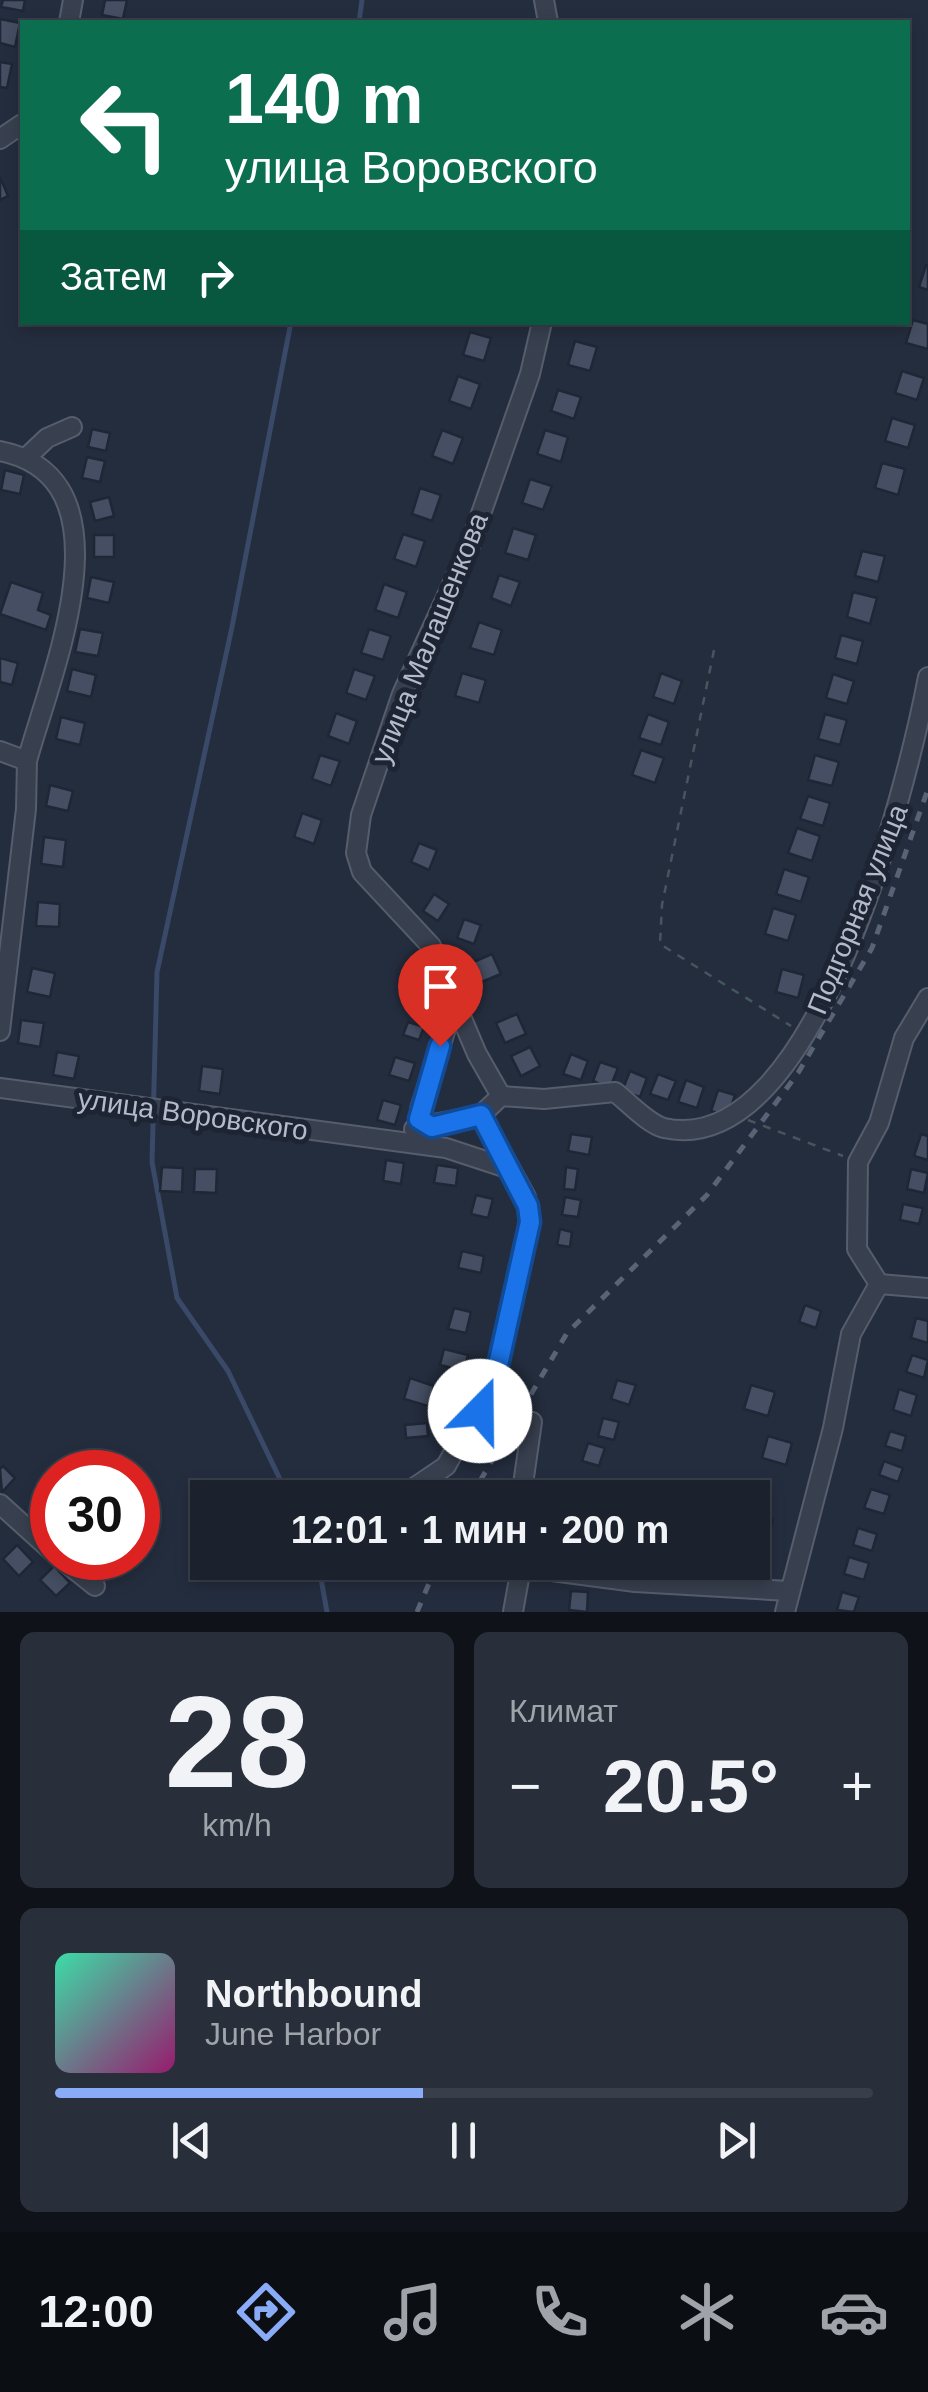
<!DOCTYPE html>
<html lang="ru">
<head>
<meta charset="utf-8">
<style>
	body { margin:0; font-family:Arial,sans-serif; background:#282f3a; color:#f1f3f6; height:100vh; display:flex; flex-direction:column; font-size:38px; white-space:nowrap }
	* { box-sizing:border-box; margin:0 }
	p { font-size:32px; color:#a0a4aa }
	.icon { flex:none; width:55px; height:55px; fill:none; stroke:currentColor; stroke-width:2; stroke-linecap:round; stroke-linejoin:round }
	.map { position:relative; height:1612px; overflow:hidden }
	.panel { display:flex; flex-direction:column; gap:20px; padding:20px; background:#0f1319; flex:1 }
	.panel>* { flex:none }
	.banner { position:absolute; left:20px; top:20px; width:890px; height:305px; border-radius:0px; box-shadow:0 5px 15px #0003,0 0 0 2px #393f4a; background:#0b6e4f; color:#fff; overflow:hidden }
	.speed { position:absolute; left:30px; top:1450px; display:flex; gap:20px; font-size:50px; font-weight:700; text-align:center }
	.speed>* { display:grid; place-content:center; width:130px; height:130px; border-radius:50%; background:#1b222e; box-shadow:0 5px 15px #0003,0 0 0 2px #393f4a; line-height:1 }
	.speed .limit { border:15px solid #d22; background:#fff; color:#111 }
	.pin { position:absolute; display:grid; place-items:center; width:85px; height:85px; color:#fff; margin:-102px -42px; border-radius:50% 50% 50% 0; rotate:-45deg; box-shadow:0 0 10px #0007 }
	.pin .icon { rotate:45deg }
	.me { position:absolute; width:110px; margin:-55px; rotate:22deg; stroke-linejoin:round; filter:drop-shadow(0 0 8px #0008) }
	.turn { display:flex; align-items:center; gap:35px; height:210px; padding:0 40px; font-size:45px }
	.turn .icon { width:130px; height:130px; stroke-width:2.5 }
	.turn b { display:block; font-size:70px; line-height:85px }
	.then { display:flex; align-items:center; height:95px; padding:0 40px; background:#0003; gap:20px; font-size:38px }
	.big { font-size:75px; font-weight:700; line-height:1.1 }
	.panel .card { flex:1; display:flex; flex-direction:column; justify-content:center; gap:15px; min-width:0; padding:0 35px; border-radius:15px; background:#282f3a }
	.panel .dial { align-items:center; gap:0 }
	.dial b { font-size:130px; line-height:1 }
	.song { display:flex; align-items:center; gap:30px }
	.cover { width:120px; height:120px; border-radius:15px; background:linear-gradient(135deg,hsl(160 70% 55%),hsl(320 70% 35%)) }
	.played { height:10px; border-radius:5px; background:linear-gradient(90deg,#89abf8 45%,#393f4a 45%) }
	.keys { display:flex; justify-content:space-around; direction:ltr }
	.heat { display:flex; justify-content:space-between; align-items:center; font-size:55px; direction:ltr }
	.panel .tiles { flex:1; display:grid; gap:20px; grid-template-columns:1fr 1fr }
	.card:last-child { grid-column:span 2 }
	.trip { position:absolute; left:190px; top:1480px; width:580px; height:100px; border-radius:0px; background:#1b222e; box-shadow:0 5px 15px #0003,0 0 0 2px #393f4a; font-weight:700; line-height:100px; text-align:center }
	.dock { display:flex; height:160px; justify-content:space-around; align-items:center; background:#0b0e12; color:#a0a4aa }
	.dock .icon { width:70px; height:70px }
	.dock .on { color:#89abf8 }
	.dock b { font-size:45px; color:#f1f3f6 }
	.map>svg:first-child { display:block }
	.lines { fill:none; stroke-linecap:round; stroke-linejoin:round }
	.stream { stroke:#394967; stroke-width:5 }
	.building { fill:#454e62; stroke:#1f2635; stroke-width:2.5 }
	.minor-casing { stroke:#565d6c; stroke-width:22 }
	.path { stroke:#44575c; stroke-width:2.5; stroke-dasharray:8 8; stroke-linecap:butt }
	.minor { stroke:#383f4e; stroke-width:18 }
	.rail { stroke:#5a6375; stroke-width:5; stroke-dasharray:10 10; stroke-linecap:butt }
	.route-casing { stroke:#114b97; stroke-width:25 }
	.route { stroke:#1a73e8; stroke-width:18 }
	.labels { text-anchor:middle; stroke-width:10; stroke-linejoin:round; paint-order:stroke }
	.street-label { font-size:28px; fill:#b4bac9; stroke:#1d2433 }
</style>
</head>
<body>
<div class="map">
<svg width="928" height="1612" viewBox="0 0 928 1612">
	<rect width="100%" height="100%" fill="#242d3e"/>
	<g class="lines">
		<!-- stream -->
		<g class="stream">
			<path d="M359 22 362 0"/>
			<path d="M289 1498 228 1371 177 1298 152 1162 157 972 232 627 291 322"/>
			<path d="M318 1562 327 1612"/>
		</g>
	</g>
	<!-- building -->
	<g class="building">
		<path d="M3 0H25L23 11 1 7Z"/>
		<path d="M105 0H127L123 19 102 15Z"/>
		<path d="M0 19 20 23 15 47 0 43Z"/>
		<path d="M0 62 12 64 7 88 0 87Z"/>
		<path d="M0 177 8 196 0 200Z"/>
		<path d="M926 265 928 266V290L919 287Z"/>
		<path d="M913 320 928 324V349L906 343Z"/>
		<path d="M470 332 491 338 484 361 463 355Z"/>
		<path d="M575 341 597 347 590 371 568 365Z"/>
		<path d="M902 371 924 378 917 400 895 393Z"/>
		<path d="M458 376 480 384 471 409 449 401Z"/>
		<path d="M558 390 581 397 574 419 551 411Z"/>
		<path d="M892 418 915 425 908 448 885 441Z"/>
		<path d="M92 429 110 433 106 451 88 447Z"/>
		<path d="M442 430 463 438 453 464 432 456Z"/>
		<path d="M545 430 568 437 561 462 537 454Z"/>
		<path d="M87 457 105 461 100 482 82 478Z"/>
		<path d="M882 463 905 469 898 495 875 488Z"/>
		<path d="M5 470 24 475 20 494 1 490Z"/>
		<path d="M530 479 552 486 543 510 522 503Z"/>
		<path d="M420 488 441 495 432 521 412 514Z"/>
		<path d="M109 497 114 516 95 521 90 502Z"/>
		<path d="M513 528 536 535 528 560 505 553Z"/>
		<path d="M403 534 425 541 416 567 394 559Z"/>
		<rect x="94" y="535" width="20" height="22"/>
		<path d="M862 551 885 556 878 582 855 576Z"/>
		<path d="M499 575 520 582 511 606 491 598Z"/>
		<path d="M91 577 114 582 109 603 87 598Z"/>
		<path d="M11 582 43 593 38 610 51 615 46 630 0 614Z"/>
		<path d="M384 584 407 592 398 618 375 610Z"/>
		<path d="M853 592 877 598 870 624 847 617Z"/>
		<path d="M479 622 502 630 494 655 470 648Z"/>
		<path d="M80 629 103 633 98 656 75 652Z"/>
		<path d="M369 629 391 636 383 660 361 653Z"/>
		<path d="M841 635 863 641 857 664 835 658Z"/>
		<path d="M0 658 18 663 12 685 0 682Z"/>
		<path d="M72 669 96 675 91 697 67 691Z"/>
		<path d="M354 669 375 676 366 700 346 693Z"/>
		<path d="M462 673 486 680 479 703 455 696Z"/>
		<path d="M661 673 682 681 674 704 653 697Z"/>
		<path d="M833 674 854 681 847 704 826 698Z"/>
		<path d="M336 713 357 721 349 744 328 736Z"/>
		<path d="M648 714 669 722 661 745 639 738Z"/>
		<path d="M825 714 847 720 840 745 818 739Z"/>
		<path d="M61 717 85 723 80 745 56 739Z"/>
		<path d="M641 750 664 758 655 783 632 775Z"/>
		<path d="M320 755 340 761 331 786 312 779Z"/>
		<path d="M815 755 839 762 832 786 808 780Z"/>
		<path d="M50 785 73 791 68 811 46 806Z"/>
		<path d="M808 796 830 803 823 826 800 819Z"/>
		<path d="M302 813 322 820 314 844 294 837Z"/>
		<path d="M797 828 820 836 812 861 788 853Z"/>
		<path d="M44 837 66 840 63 867 41 864Z"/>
		<path d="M419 843 437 850 429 870 411 862Z"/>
		<path d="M784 869 809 877 801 902 776 894Z"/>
		<path d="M434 894 449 904 438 921 423 911Z"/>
		<path d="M38 902 60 904 59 927 36 926Z"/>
		<path d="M773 908 796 915 788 941 765 934Z"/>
		<path d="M464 919 481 925 474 944 457 938Z"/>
		<path d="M492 954 501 974 479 983 471 963Z"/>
		<path d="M32 968 55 973 50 997 27 992Z"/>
		<path d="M782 969 804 975 798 998 776 992Z"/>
		<path d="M416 995 434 1000 428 1018 411 1012Z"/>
		<path d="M517 1014 526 1034 505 1043 496 1023Z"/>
		<path d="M21 1020 44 1023 40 1047 18 1043Z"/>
		<path d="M408 1022 424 1027 419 1040 403 1035Z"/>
		<path d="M530 1047 540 1066 521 1076 511 1056Z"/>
		<path d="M57 1052 79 1056 74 1079 53 1075Z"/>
		<path d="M571 1054 588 1061 581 1080 563 1074Z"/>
		<path d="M395 1057 415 1063 409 1081 389 1075Z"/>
		<path d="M600 1062 618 1068 610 1088 593 1081Z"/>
		<path d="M202 1066 223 1069 220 1094 199 1091Z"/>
		<path d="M630 1071 647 1078 640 1097 622 1091Z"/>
		<path d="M658 1074 676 1081 668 1100 650 1094Z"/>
		<path d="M686 1080 704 1087 697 1108 678 1102Z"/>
		<path d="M718 1090 735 1095 728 1116 711 1111Z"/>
		<path d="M383 1100 401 1105 395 1125 377 1120Z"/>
		<path d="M571 1134 592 1137 589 1155 568 1151Z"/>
		<path d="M921 1134 928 1136V1160L914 1156Z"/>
		<path d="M386 1160 404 1163 401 1184 383 1181Z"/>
		<path d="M437 1165 458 1168 456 1186 434 1183Z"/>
		<path d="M162 1167 183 1168 182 1192 160 1191Z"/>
		<path d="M566 1167 578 1169 575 1190 564 1189Z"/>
		<path d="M195 1169H217L216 1193 194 1192Z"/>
		<path d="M911 1169 928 1173 924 1193 907 1189Z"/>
		<path d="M476 1195 493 1199 488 1218 471 1214Z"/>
		<path d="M565 1197 581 1200 578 1217 562 1215Z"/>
		<path d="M903 1204 923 1208 919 1224 900 1220Z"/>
		<path d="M560 1229 572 1232 570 1247 557 1245Z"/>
		<path d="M462 1251 484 1256 481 1273 458 1268Z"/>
		<path d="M805 1305 821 1311 816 1328 799 1322Z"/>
		<path d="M454 1308 471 1312 466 1333 448 1329Z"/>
		<path d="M916 1318 928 1321V1343L911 1338Z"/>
		<path d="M444 1349 468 1355 464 1371 440 1365Z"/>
		<path d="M912 1355 928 1360 924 1378 906 1372Z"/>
		<path d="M410 1378 434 1386 428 1406 404 1399Z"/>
		<path d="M617 1380 636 1385 629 1405 611 1399Z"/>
		<path d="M751 1385 775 1392 768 1416 744 1409Z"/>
		<path d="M899 1389 917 1395 911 1416 893 1410Z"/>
		<path d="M603 1418 619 1422 614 1440 598 1436Z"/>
		<path d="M427 1423 428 1436 406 1438 405 1425Z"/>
		<path d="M890 1431 906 1436 902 1451 885 1446Z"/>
		<path d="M768 1436 792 1443 786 1465 762 1458Z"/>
		<path d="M588 1443 605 1448 599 1466 582 1461Z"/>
		<path d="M884 1461 903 1468 898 1482 879 1475Z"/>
		<path d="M3 1466 15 1478 2 1492 0 1469Z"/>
		<path d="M744 1480 757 1484 753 1499 739 1495Z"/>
		<path d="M555 1489 570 1490V1498H554Z"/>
		<path d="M871 1489 890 1495 884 1514 864 1508Z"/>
		<path d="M48 1501 52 1506 49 1535 31 1516Z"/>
		<path d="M755 1515 773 1519 769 1536 752 1532Z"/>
		<path d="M858 1528 877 1534 872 1551 853 1545Z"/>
		<path d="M17 1545 33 1562 19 1576 3 1559Z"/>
		<path d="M849 1557 869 1563 864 1580 844 1574Z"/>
		<path d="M752 1558 767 1562 763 1578 744 1573Z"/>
		<path d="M476 1562H494L492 1580 475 1579Z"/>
		<path d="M54 1566 70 1583 56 1596 40 1580Z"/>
		<path d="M571 1591 588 1592 587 1612 569 1610Z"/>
		<path d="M842 1592 859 1597 854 1612 837 1610Z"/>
	</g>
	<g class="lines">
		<!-- minor casing -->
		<g class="minor-casing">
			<g id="minor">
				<path d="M544 0 548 22"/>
				<path d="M69 22 73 0"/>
				<path d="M0 139 22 124"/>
				<path d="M0 451C136 478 50 676 27 761L0 751"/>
				<path d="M28 456 47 438 72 427"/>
				<path d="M0 1031 26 809 27 761"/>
				<path d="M0 1088 446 1148 510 1169"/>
				<path d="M501 1096 477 1054 431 946 362 872 356 853 361 815 402 694 470 545 530 374 542 322"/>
				<path d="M423 1126 481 1115 501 1096 544 1099 615 1092C628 1102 648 1124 664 1128 816 1162 908 781 928 677"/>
				<path d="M414 1129 423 1126 420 1109 455 1001"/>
				<path d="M879 1284 928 1288"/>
				<path d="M406 1493 446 1466 497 1374 529 1222 526 1197 481 1115"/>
				<path d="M521 1498 532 1422"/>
				<path d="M0 1504 52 1551"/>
				<path d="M60 1558 95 1586"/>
				<path d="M522 1567 635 1582 789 1591"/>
				<path d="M513 1612 522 1562"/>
				<path d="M785 1612 833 1428 851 1334 879 1284 857 1249 858 1162 879 1123 904 1038 928 998"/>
			</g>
		</g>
		<!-- path -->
		<g class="path">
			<path d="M714 650 662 905 660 944 791 1026"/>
			<path d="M748 1120 843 1156"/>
		</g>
		<!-- minor -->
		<use href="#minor" class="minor"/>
		<!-- rail -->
		<g class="rail">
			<path d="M470 1498 567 1333 707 1195 798 1073 872 948 928 789"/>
			<path d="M417 1612 438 1562"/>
		</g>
	</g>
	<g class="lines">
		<!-- route casing -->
		<g class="route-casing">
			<path id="route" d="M440 1046 419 1119 432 1127 481 1115 528 1206 530 1222 496 1374 480 1411"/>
		</g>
		<!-- route -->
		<use href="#route" class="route"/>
	</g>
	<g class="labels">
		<!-- street labels -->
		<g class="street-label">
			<text transform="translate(429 638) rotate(-68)" y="10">улица Малашенкова</text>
			<text transform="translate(857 909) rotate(-68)" y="10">Подгорная улица</text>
			<text transform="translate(193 1114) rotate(8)" y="10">улица Воровского</text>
		</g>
	</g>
</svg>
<div class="speed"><div class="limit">30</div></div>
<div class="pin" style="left:440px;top:1046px;background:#d93025"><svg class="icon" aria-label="arrive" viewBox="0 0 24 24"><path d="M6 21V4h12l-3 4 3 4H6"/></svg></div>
<svg class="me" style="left:480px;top:1411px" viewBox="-20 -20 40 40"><circle r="19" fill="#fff"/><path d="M0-13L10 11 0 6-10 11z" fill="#1a73e8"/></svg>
<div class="trip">12:01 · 1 мин · 200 m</div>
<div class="banner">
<div class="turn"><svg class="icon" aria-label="left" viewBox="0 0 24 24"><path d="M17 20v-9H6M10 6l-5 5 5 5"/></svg><div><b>140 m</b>улица Воровского</div></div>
<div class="then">Затем<svg class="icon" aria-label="right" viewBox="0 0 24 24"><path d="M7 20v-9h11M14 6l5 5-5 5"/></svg></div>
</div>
</div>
<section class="panel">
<div class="tiles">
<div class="card dial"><b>28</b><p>km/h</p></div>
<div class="card"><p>Климат</p>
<div class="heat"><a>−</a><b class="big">20.5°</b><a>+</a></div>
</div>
<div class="card">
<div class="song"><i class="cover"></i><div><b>Northbound</b><p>June Harbor</p></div></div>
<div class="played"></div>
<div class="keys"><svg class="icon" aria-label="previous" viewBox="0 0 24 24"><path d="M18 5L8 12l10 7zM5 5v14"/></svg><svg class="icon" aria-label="pause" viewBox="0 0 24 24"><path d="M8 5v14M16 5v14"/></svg><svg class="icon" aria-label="next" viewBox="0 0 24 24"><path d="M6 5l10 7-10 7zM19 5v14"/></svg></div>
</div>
</div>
</section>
<nav class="dock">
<b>12:00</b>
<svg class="icon on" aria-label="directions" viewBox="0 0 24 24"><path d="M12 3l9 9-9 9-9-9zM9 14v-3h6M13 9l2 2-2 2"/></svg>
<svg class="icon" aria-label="music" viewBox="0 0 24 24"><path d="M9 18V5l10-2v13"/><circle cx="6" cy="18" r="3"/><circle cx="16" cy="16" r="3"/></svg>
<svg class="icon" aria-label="phone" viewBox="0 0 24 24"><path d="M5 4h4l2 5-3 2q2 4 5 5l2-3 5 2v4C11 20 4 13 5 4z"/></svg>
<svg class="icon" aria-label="climate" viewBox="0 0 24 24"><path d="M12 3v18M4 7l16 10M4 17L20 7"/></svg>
<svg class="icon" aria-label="car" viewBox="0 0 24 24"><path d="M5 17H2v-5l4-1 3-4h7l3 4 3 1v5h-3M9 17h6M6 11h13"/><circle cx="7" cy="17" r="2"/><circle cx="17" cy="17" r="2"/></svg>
</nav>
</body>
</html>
